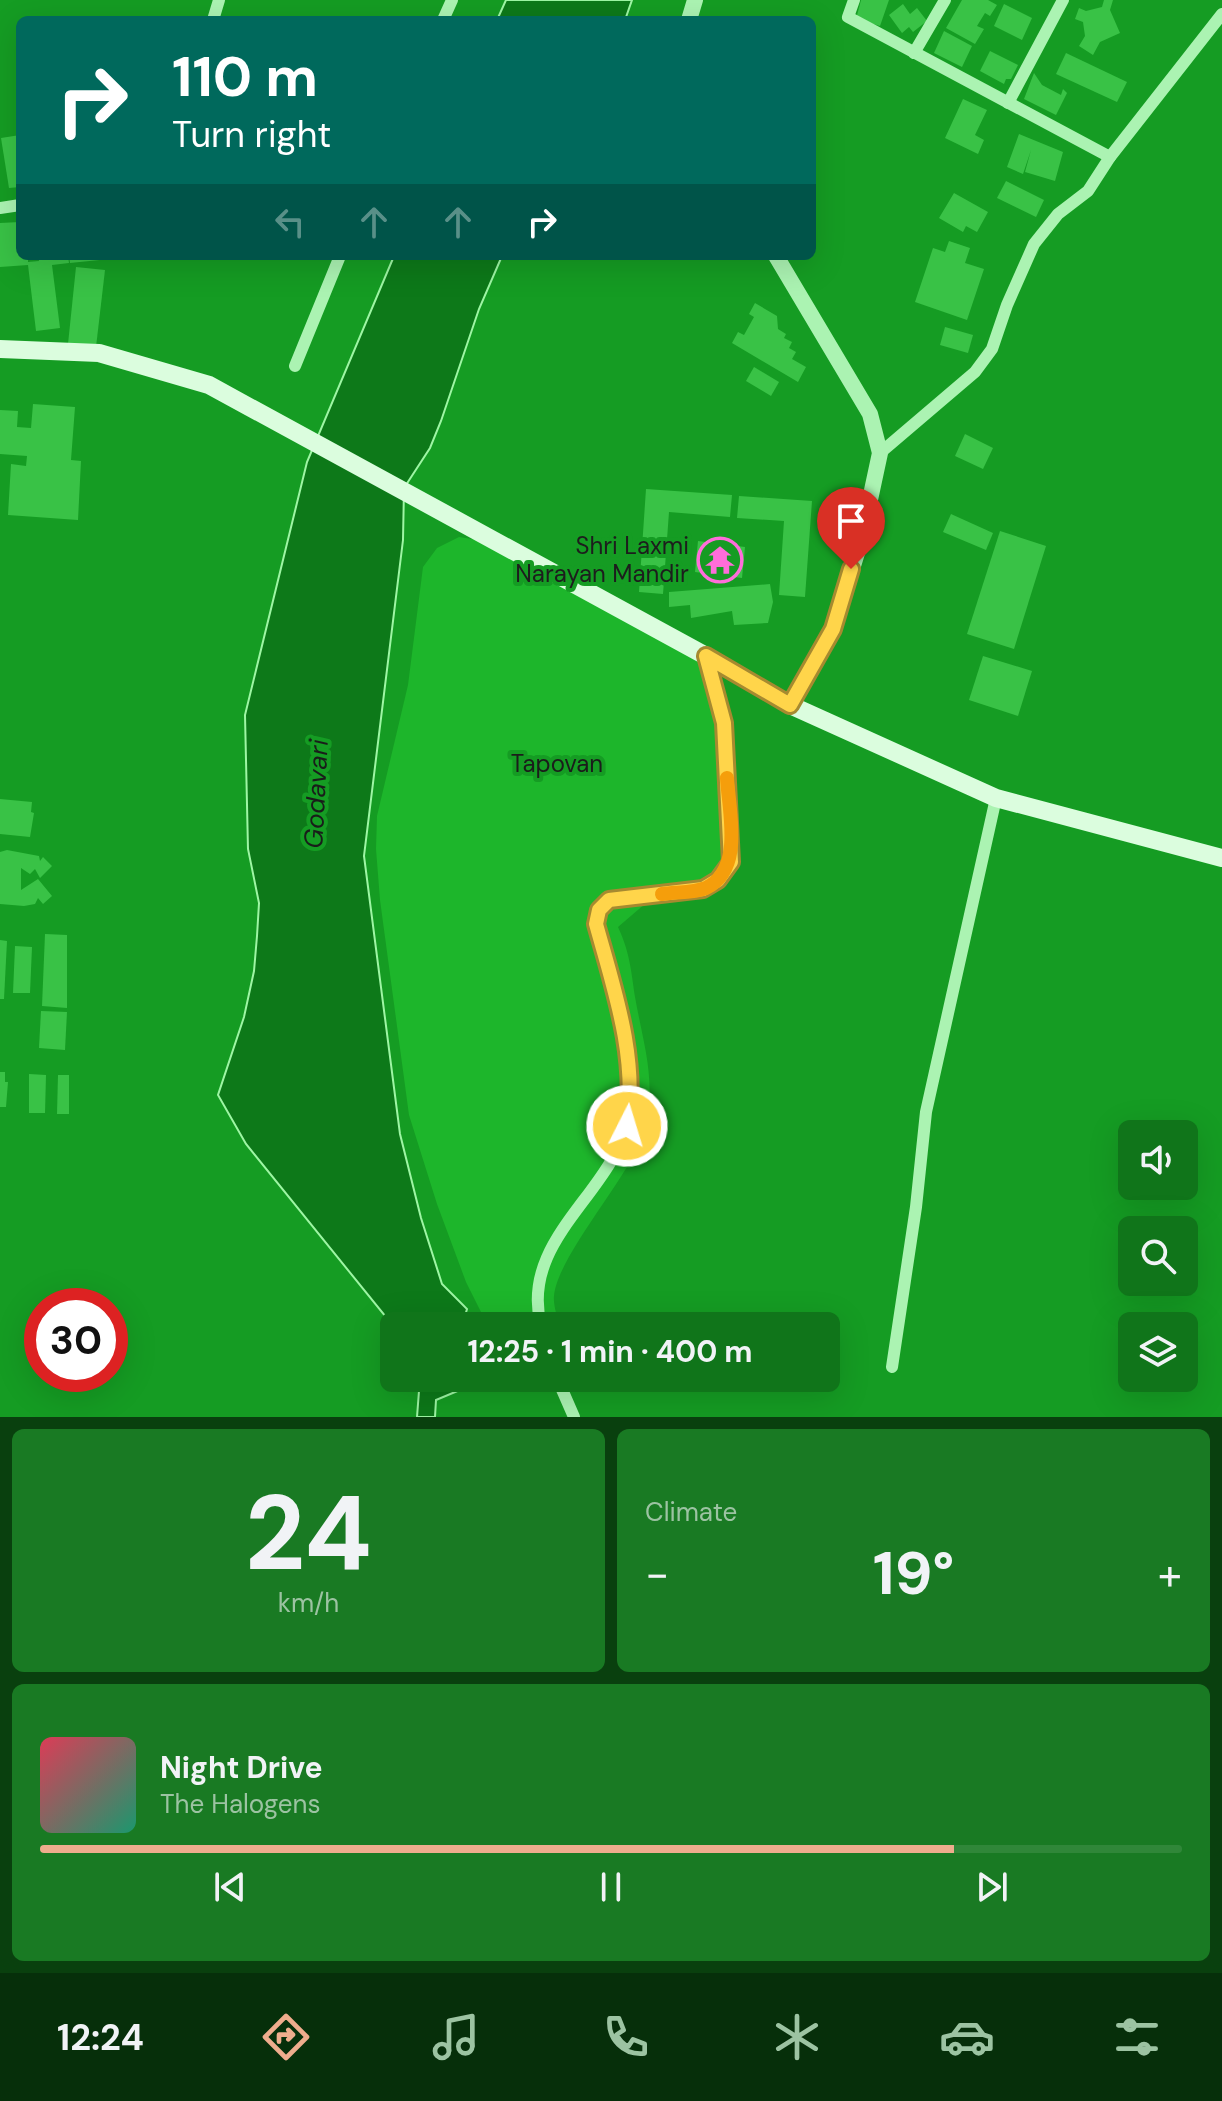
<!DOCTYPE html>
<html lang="en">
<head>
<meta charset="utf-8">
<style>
	body { margin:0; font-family:"DM Sans",sans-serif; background:#197a23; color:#f1f3f6; height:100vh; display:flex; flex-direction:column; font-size:30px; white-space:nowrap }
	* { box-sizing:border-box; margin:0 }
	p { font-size:26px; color:#9cc3a2 }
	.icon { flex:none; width:44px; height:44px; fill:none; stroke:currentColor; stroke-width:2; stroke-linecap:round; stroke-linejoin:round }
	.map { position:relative; height:1417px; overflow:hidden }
	.drawer { display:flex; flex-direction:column; gap:12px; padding:12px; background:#09400e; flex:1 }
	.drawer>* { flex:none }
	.top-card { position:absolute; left:16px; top:16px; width:800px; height:244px; border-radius:12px; box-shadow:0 8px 32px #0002; background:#00695c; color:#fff; overflow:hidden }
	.controls { position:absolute; left:1118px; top:1120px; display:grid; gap:16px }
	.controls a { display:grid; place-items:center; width:80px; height:80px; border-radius:12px; background:#10751a; box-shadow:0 8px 32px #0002; font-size:40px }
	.speed { position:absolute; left:24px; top:1288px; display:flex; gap:16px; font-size:40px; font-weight:700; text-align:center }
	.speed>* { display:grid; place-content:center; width:104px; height:104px; border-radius:50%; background:#10751a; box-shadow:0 8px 32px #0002; line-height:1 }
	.speed .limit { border:12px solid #d22; background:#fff; color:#111 }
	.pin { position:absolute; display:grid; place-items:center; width:68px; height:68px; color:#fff; margin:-82px -34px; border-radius:50% 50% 50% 0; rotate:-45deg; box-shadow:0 0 8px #0007 }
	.pin .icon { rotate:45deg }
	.me { position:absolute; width:88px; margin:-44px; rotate:5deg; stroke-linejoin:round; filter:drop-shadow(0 0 6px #0008) }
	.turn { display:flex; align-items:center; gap:28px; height:168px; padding:0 24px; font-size:36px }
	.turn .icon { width:104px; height:104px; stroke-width:2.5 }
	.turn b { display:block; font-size:56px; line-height:68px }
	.lanes { display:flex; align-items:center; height:76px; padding:0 24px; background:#0003; justify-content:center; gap:40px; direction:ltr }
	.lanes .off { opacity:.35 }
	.big { font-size:60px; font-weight:700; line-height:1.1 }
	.drawer .widget { flex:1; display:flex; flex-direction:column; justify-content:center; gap:12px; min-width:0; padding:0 28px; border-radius:12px; background:#197a23 }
	.drawer .dial { align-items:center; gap:0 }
	.dial b { font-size:104px; line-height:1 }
	.song { display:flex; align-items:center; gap:24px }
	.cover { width:96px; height:96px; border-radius:12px; background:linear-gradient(135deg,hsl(350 70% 55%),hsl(160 70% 35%)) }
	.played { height:8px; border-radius:4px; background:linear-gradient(90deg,#eead8d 80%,#308739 80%) }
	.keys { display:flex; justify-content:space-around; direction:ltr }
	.heat { display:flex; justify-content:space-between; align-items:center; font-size:44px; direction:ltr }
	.drawer .tiles { flex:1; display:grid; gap:12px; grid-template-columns:1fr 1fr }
	.widget:last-child { grid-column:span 2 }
	.trip { position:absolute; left:380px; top:1312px; width:460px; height:80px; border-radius:12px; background:#10751a; box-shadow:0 8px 32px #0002; font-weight:700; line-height:80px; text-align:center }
	.menu { display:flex; height:128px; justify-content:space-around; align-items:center; background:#062f0a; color:#9cc3a2 }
	.menu .icon { width:56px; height:56px }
	.menu .selected { color:#eead8d }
	.menu b { font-size:36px; color:#f1f3f6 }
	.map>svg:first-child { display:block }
	.green { fill:#1db62b }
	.water { fill:#0d7919; stroke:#9ef6a4; stroke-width:2 }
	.building { fill:#39c246 }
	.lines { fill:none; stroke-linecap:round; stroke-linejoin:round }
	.minor { stroke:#abf3b2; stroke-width:12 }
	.tertiary { stroke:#abf3b2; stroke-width:16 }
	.secondary { stroke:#dbfdde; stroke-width:18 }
	.route-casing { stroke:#a68a30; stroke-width:20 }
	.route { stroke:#ffd54a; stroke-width:14 }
	.slow { stroke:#f59e0b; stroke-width:14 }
	.labels { text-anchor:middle; stroke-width:8; stroke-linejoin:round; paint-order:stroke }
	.poi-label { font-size:24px; fill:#1d1d1d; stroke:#159c23; text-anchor:end }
	.park-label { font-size:24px; fill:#1b1d1b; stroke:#159c23 }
	.water-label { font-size:26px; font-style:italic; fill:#191d1a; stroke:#159c23 }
</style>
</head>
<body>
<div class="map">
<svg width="1222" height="1417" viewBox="0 0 1222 1417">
	<rect width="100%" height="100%" fill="#159c23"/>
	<!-- green -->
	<path class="green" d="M459 537 485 541 694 652 710 682 734 805 738 855 731 875 721 884 660 891 618 927C630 953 631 970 635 997 644 1048 660 1090 640 1142 625 1181 557 1258 554 1296 553 1306 558 1316 558 1326H488L466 1282 437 1204 409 1115 380 900 376 849 377 816 408 685 423 567 437 548Z"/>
	<!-- water -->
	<g class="water">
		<path d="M506 0H632L625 20H497Z"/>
		<path d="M394 256H502L479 309 441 421 430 448 404 488 403 540 364 856 400 1134 421 1218 442 1284 467 1309 462 1326 394 1327 246 1144 218 1095 244 1017 254 971 257 936 259 903 248 849 245 715 307 462Z"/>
		<path d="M420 1378H463L460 1390 436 1400 435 1417H417Z"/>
	</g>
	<!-- building -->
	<g class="building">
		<path d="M861 0H889L880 26 856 19Z"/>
		<path d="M962 0H988L997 5 990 16 985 13 977 26 984 29 975 44 946 28Z"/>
		<path d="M1104 0H1113L1110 10 1120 33 1100 42 1093 55 1079 46 1085 36 1083 22 1075 19 1079 8 1086 11 1102 7Z"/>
		<path d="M903 4 910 14 917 8 927 21 913 32 909 27 902 33 889 15Z"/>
		<path d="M1004 4 1032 18 1022 40 994 26Z"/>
		<path d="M944 31 972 46 962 67 934 53Z"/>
		<path d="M990 51 1018 65 1011 79H1006L1004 84 980 71Z"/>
		<path d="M1066 53 1127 82 1117 102 1056 74Z"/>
		<path d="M1034 73 1042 85 1061 95 1063 89 1067 93 1056 115 1024 99Z"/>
		<path d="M963 99 987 110 975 135 984 140 978 154 945 138Z"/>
		<path d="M1019 134 1063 152 1055 181 1025 172 1031 150 1023 174 1007 167Z"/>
		<path d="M20 135V187L9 188 1 138Z"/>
		<path d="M1006 181 1044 200 1036 217 997 198Z"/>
		<path d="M954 193 988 212 977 232 966 226 963 232 939 218Z"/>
		<path d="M20 222V256H28V262L39 261 38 256H68L69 263 52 265 60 328 36 331 28 265 0 267V223Z"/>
		<path d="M949 241 970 248 965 263 984 269 967 320 915 302 933 248 945 252Z"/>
		<path d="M69 256H119V258L70 263Z"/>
		<path d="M76 267 105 270 96 347 68 344Z"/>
		<path d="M755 303 777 316 778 329 786 334 784 338 792 342 789 348 796 352 792 359 806 367 798 382 732 343 738 332 744 335 754 317 749 314Z"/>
		<path d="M945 327 973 335 968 353 940 345Z"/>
		<path d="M754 367 779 382 771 396 746 381Z"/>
		<path d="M33 404 75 407 71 460 81 461 78 520 8 515 11 464 26 466 27 456 0 454V410L18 411 17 427 31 428Z"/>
		<path d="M965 434 993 448 983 469 955 456Z"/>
		<path d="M646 489 732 495 730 517 669 512 663 594 639 592Z"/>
		<path d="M739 496 812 501 805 597 779 595 784 521 737 518Z"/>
		<path d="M951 514 993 533 986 550 943 532Z"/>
		<path d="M1000 531 1046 546 1014 649 967 634Z"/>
		<path d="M698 541 745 547 742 578 695 572Z"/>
		<path d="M770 584 773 602 768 623 734 625 732 611 691 618 690 605 669 607V592Z"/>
		<path d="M983 656 1032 671 1018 716 969 700Z"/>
		<path d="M0 799 32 802 31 812 34 813 30 837 0 834Z"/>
		<path d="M7 850 39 856 40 861 43 857 52 866 40 878 35 869 30 874 21 868V890L38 879 52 896 43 904 38 898 35 904 24 906 0 904V852Z"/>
		<path d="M45 934 67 935V1008L42 1006Z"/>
		<path d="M0 940 7 941 4 999H0Z"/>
		<path d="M15 946 32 947 30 993H13Z"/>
		<path d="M41 1011 67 1012 65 1050 39 1048Z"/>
		<path d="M0 1072H5V1082H8L6 1107H0Z"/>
		<path d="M29 1074 46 1075 45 1113H29Z"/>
		<path d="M58 1075H69V1114H57Z"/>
	</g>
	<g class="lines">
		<!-- minor -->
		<g class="minor">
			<path d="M854 0 848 17 1110 157 1088 191 1058 214 1034 244 1007 305 992 349 975 372 880 453"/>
			<path d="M213 20 219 0"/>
			<path d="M443 20 452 0"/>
			<path d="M914 53 945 0"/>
			<path d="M1008 103 1063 0"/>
			<path d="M1110 157 1222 14"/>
			<path d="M0 208 20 205"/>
			<path d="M295 366 340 256"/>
			<path d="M541 1326C520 1242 605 1199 627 1126 644 1068 611 981 596 924L599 910 609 900 703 889 718 880 731 862 724 723 706 656"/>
			<path d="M892 1367 916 1207 926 1112 996 798"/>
			<path d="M557 1378 574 1417"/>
		</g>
		<!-- tertiary -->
		<g class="tertiary">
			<path d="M689 20 695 0"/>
			<path d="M776 256 870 414 880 453 862 537 833 629 790 705"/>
		</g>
		<!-- secondary -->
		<path class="secondary" d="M0 349 99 353 209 385 706 656 790 705 996 798 1222 858"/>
	</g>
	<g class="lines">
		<!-- route casing -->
		<g class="route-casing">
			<path id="route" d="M627 1126C638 1058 614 989 596 924L599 910 609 900 703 889 718 880 731 862 724 723 706 656 790 705 833 629 851 569"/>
		</g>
		<!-- route -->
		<use href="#route" class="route"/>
		<!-- slow -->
		<path class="slow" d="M662 894C675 892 694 893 706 888 744 869 729 813 727 778"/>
	</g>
	<!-- icons -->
	<defs>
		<g id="temple-ring" transform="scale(2.3)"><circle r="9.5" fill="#159c23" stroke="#ff6dda" stroke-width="1.5"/><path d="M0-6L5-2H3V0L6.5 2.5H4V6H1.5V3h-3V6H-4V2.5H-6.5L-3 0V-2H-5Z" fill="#ff6dda"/></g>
	</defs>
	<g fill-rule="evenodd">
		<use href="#temple-ring" x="720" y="560"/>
	</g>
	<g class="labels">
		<!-- poi labels -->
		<g class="poi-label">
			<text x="689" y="554">Shri Laxmi<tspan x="689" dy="28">Narayan Mandir</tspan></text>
		</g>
		<!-- park labels -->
		<g class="park-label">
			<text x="557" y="772">Tapovan</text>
		</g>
		<!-- water labels -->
		<g class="water-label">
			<text transform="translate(316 794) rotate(-87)" y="9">Godavari</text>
		</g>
	</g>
</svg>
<div class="controls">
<a><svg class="icon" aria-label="sound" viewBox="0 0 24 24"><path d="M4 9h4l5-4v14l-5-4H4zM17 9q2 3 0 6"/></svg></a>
<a><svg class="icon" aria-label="search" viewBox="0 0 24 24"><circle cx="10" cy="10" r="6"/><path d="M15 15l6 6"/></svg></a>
<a><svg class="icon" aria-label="layers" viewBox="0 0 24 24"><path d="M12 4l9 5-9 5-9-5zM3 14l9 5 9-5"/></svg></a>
</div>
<div class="speed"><div class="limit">30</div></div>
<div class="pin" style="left:851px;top:569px;background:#d93025"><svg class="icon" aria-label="arrive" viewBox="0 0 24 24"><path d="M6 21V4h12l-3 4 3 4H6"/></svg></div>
<svg class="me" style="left:627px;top:1126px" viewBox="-20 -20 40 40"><circle r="17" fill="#ffd54a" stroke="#fff" stroke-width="3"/><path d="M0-11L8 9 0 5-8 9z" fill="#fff"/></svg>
<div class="trip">12:25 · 1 min · 400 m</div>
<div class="top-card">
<div class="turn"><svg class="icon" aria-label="right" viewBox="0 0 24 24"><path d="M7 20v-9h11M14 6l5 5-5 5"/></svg><div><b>110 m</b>Turn right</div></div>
<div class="lanes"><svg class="icon off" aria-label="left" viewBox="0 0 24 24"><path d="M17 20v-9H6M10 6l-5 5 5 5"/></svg><svg class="icon off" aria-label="ahead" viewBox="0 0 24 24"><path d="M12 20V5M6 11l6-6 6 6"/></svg><svg class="icon off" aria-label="ahead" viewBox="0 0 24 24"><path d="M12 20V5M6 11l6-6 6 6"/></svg><svg class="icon" aria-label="right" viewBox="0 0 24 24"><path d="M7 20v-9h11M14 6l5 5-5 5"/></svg></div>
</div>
</div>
<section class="drawer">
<div class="tiles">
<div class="widget dial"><b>24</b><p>km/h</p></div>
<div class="widget"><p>Climate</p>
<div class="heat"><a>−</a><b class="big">19°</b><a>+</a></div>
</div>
<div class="widget">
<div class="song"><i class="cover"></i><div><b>Night Drive</b><p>The Halogens</p></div></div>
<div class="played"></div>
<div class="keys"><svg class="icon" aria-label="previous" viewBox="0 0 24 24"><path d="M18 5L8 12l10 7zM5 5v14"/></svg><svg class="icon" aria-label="pause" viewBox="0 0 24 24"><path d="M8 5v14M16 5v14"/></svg><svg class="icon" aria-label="next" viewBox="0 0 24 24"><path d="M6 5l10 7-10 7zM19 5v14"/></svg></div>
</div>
</div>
</section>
<nav class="menu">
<b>12:24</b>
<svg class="icon selected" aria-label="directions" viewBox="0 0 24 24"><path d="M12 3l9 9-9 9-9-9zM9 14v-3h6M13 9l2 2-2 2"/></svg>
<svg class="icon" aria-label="music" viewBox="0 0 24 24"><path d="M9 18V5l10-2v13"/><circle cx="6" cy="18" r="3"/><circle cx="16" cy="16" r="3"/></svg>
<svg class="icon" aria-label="phone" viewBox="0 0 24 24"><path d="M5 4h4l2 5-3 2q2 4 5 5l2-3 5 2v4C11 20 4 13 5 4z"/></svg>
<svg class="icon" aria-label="climate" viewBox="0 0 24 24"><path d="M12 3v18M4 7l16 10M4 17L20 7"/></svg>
<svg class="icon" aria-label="car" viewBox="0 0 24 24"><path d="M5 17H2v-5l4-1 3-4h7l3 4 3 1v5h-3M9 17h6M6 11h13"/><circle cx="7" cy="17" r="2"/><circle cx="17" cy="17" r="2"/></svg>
<svg class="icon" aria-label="filters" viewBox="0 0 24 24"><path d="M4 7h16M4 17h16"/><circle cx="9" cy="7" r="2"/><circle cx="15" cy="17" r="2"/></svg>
</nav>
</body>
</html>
